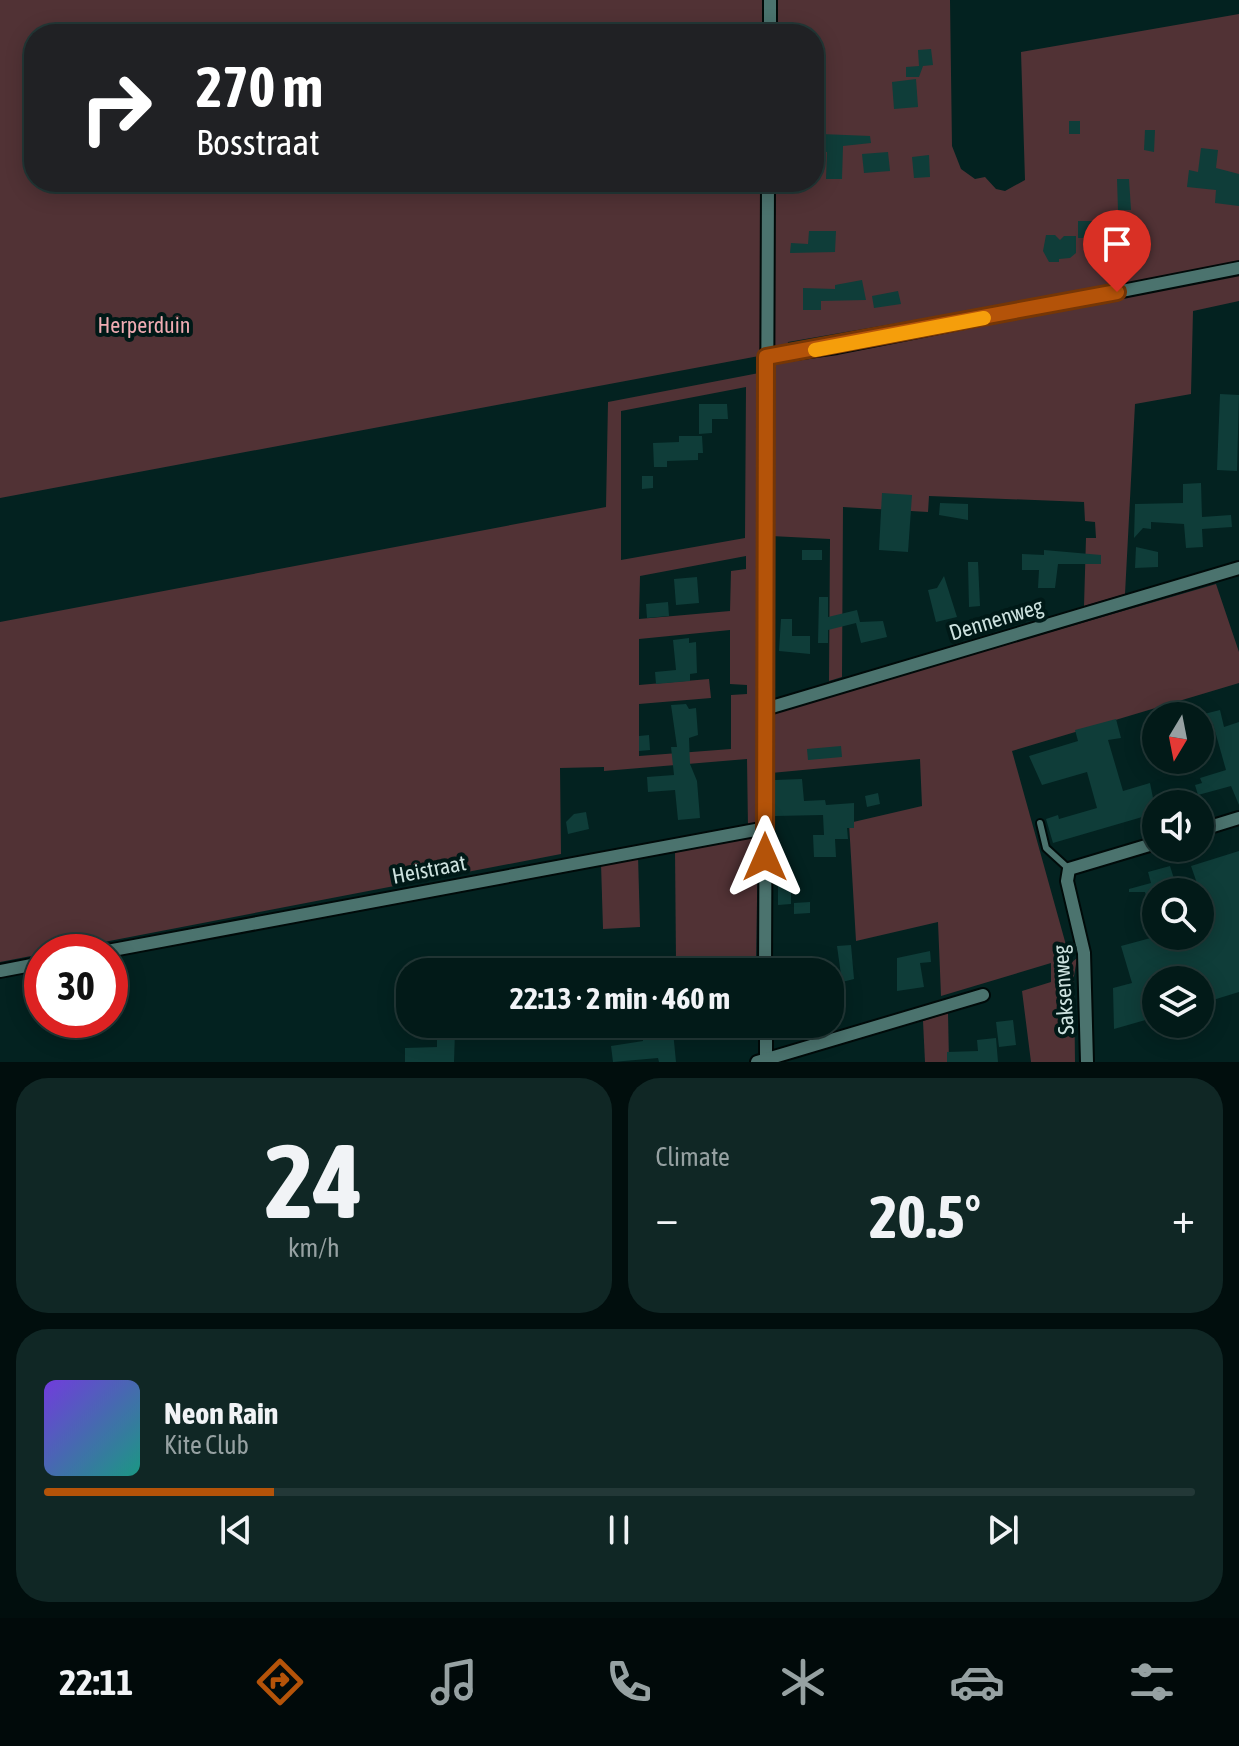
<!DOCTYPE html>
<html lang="en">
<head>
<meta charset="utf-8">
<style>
	body { margin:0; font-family:"Asap Condensed",sans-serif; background:#102725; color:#f1f3f6; height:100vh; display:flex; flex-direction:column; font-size:30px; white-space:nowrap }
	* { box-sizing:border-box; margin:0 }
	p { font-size:26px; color:#96a1a2 }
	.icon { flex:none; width:44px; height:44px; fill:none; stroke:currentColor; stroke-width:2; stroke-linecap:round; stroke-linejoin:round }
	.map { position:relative; height:1062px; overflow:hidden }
	.side { display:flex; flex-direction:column; gap:16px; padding:16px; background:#010e0d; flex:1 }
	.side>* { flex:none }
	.guide { position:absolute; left:24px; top:24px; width:800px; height:168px; border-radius:32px; box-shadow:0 4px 20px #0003,0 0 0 2px #233837; background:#202124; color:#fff; overflow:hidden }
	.needle { width:52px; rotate:190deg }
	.fabs { position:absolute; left:1142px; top:702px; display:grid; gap:16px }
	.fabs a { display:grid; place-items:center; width:72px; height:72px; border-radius:50%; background:#021a18; box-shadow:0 4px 20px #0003,0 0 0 2px #233837; font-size:40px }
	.speed { position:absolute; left:24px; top:934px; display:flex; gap:16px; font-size:40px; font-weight:700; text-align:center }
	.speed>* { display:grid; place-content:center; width:104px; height:104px; border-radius:50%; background:#021a18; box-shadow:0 4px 20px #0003,0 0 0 2px #233837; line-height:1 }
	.speed .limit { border:12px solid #d22; background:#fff; color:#111 }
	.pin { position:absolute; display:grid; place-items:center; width:68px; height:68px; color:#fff; margin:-82px -34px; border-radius:50% 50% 50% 0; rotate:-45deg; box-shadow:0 0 8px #0007 }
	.pin .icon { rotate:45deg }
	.me { position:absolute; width:88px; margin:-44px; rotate:0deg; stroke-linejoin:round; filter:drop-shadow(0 0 6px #0008) }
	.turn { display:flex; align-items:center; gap:28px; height:168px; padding:0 40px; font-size:36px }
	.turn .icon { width:104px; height:104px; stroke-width:2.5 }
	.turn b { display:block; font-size:56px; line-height:68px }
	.big { font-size:60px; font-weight:700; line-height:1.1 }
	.side .tile { flex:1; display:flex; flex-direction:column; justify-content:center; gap:12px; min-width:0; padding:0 28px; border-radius:32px; background:#102725 }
	.side .dial { align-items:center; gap:0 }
	.dial b { font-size:104px; line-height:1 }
	.song { display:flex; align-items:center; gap:24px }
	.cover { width:96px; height:96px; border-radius:12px; background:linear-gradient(135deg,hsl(260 70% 55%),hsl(170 70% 35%)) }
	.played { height:8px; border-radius:4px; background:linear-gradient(90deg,#b45309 20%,#233837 20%) }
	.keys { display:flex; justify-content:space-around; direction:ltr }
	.heat { display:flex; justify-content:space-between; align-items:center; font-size:44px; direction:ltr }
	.side .tiles { flex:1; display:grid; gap:16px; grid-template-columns:1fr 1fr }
	.tile:last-child { grid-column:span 2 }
	.trip { position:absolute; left:396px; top:958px; width:448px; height:80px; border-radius:32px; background:#021a18; box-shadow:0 4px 20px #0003,0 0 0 2px #233837; font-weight:700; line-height:80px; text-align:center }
	.dock { display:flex; height:128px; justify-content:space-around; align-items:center; background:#010a0a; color:#96a1a2 }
	.dock .icon { width:56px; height:56px }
	.dock .current { color:#b45309 }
	.dock b { font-size:36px; color:#f1f3f6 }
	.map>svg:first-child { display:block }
	.green { fill:#513235; fill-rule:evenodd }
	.building { fill:#0f3d39 }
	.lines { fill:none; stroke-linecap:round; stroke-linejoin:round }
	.service-casing { stroke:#000a09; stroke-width:10 }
	.minor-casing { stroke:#000a09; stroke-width:16 }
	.service { stroke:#4b736e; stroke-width:6 }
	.minor { stroke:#4b736e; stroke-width:12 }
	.route-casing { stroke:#753606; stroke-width:20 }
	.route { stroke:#b45309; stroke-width:14 }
	.slow { stroke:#f59e0b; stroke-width:14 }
	.labels { text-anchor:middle; stroke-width:8; stroke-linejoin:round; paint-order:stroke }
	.park-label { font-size:22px; fill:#eeabb2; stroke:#001917 }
	.street-label { font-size:22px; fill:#cde2df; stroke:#001917 }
</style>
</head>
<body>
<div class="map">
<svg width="1239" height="1062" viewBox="0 0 1239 1062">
	<rect width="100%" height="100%" fill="#032220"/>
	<!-- green -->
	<g class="green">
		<path d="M0 0H950L952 146 961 169 975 179 985 177 996 189 1005 191 1025 180 1021 52 1239 14V264L951 318 950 314 788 342 787 348 772 351V345L760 347 759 356 0 498ZM34 34H814V182H34Z"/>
		<path d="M1239 274V301L1193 311 1191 394 1135 404 1125 594 1084 606 1086 538H1096L1095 522 1085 521 1084 502 929 496 928 512 843 507 842 677 829 681 830 539 771 536V363Z"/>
		<path d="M759 373 760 826 748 828 747 759 604 771V767L560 768 561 854 0 962V622L606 507 608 402ZM746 387 745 538 621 560V411ZM746 556V569L731 571 730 611 639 619 640 576ZM730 630V684L747 685V694L731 695V749L639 756V704L711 698 709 679 639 685V639Z"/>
		<path d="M1216 584 1239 652V683L1012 751 1071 963 1077 958 1074 976 1075 1062H1031L1022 991 1051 982V963L941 996 938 922 856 941 849 823 922 806 920 759 771 773V713Z"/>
		<path d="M758 837 756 964 676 962 675 849Z"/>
		<path d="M638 856 640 927 603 929 601 863Z"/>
		<path d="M948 1013 949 1062H925L923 1021Z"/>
	</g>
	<!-- building -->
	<g class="building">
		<path d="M931 49 933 65 923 66 919 77H906V67L919 66 918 50Z"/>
		<path d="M916 79 918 107 894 109 892 82Z"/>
		<rect x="1069" y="121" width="11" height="13"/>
		<path d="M1145 130H1155L1154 152 1144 150Z"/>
		<path d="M821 134 870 136 871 143 843 146 842 179H826L827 152H821Z"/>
		<path d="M1201 148 1218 150 1216 168 1239 174V206L1215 203 1216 190 1187 187 1189 170 1198 172Z"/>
		<path d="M888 152 890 171 864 173 862 154Z"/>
		<path d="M929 155 930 177 914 178 912 157Z"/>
		<path d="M1117 179H1129L1131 210H1118Z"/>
		<rect x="1078" y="221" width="14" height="17"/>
		<path d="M809 231H836L835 252 790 253 791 243 808 244Z"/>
		<path d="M1046 235H1055L1060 240 1064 236H1076V253L1070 258 1059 259V262H1049L1043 251Z"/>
		<path d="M862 280 866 300 821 301V310H803V288L835 289V285Z"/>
		<path d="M898 291 901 304 874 308 872 296Z"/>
		<path d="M1220 394 1239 395 1237 471 1217 470Z"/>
		<path d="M699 404H727L728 419H712V433L699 434Z"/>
		<path d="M679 436H702L703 453H698V460L667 461V467H654L653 443 679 442Z"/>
		<path d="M642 476H653V488L642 489Z"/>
		<path d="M1201 483 1202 517 1231 515 1232 527 1202 529 1203 547 1186 548 1184 524 1151 522V529L1143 528 1134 538 1135 504 1183 503V484Z"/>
		<path d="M882 493 912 495 908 552 879 550Z"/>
		<path d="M940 503 968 504V520L939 515Z"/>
		<path d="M1136 547 1158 552V567L1135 568Z"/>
		<rect x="802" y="550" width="20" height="10"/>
		<path d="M1044 550 1101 555V564H1058L1055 588H1038L1039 570H1022V554L1044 555Z"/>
		<path d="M968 562H978L980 606 969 607Z"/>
		<path d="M944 576 957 617 936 622 928 590 937 588Z"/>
		<path d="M697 577 699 603 676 605 674 579Z"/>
		<path d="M819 597H828V617L857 610 860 622 883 621 887 637 861 643 856 623 828 630V643H818Z"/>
		<path d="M668 602 669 616 647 618 646 604Z"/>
		<path d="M781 619H792V636H810V654L779 651Z"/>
		<path d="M689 638V643L696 642 697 673 690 674V681L656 684 655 672 676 670 673 640Z"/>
		<path d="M686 704 689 709 696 708 698 735 689 738 690 764 697 781 700 818 678 820 675 790 648 792 647 777 674 775 671 747H677L671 705Z"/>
		<path d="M1220 710 1224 727 1239 722V805L1231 786 1198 795 1195 785 1202 783 1200 778 1226 770 1213 724 1207 726 1204 714Z"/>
		<path d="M1116 719 1121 738 1108 740 1123 791 1150 783 1156 813 1053 843 1046 819 1058 815 1059 819 1097 808 1087 772 1042 785 1029 756 1078 741 1075 730Z"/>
		<path d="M649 735 650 750 639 751V736Z"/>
		<path d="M841 746 842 757 808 760 807 749Z"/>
		<path d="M802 779 804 801 825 800 826 805 854 803V828H847L848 839H835L836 857H814L813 835H824L823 815 775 816V780Z"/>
		<path d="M878 793 880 804 867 807 865 796Z"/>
		<path d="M586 812 589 829 568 834 566 822 574 814Z"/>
		<path d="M1239 851V992L1200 1004V980H1156V1017L1114 1029 1113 988 1132 983 1121 946 1158 936H1200V892L1191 866Z"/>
		<path d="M1170 866 1175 882 1168 885 1170 892H1156L1153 922 1145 892H1129V889L1151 883 1148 872Z"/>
		<path d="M778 886H791V904L778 905Z"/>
		<path d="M810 902V913L794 914V903Z"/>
		<path d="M851 945 854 979 842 982 837 946Z"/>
		<path d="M930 951 931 962 920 963 924 987 897 991V958Z"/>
		<path d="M841 991 844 1013 830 1015V992Z"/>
		<path d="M1013 1020 1016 1045 999 1047 996 1022Z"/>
		<path d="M708 1024H728L730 1037H708Z"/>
		<path d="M778 1024H796L797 1039 779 1040Z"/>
		<path d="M437 1030 455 1032 454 1062H405V1048L437 1047Z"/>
		<path d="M673 1031 676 1062H659L658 1058 613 1062 611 1046 643 1041V1033Z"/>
		<path d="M996 1038 998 1062H947V1052L978 1051 977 1040Z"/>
	</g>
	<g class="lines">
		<!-- service casing -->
		<g class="service-casing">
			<path id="service" d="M1040 823 1046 848 1069 869"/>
		</g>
		<!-- minor casing -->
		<g class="minor-casing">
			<g id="minor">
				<path d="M770 34V0"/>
				<path d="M766 357 837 347 1239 268"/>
				<path d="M765 709 1239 568"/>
				<path d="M1200 830 1239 818"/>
				<path d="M102 952 766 828"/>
				<path d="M0 971 42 963"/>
				<path d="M765 972 768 182"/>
				<path d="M766 1024V1062"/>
				<path d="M757 1062 983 995"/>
				<path d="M1087 1062 1084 953 1067 881 1069 869 1156 843"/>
			</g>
		</g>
		<!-- service -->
		<use href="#service" class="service"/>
		<!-- minor -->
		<use href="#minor" class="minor"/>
	</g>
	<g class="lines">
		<!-- route casing -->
		<g class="route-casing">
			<path id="route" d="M765 857 766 357 1117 292"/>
		</g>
		<!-- route -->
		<use href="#route" class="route"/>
		<!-- slow -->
		<path class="slow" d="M815 350 984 318"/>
	</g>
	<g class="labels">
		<!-- park labels -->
		<g class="park-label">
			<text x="144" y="333">Herperduin</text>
		</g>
		<!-- street labels -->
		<g class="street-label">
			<text transform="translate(996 619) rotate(-17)" y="8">Dennenweg</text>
			<text transform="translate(429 869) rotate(-11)" y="8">Heistraat</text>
			<text transform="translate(1063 990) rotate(-94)" y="8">Saksenweg</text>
		</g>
	</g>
</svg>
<div class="fabs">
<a><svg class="needle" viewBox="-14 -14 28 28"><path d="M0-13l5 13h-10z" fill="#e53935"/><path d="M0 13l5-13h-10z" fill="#96a1a2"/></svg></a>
<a><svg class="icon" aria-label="sound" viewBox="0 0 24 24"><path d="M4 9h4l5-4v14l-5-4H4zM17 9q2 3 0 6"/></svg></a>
<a><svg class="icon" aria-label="search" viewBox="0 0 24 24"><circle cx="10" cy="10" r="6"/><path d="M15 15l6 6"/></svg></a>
<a><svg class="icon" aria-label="layers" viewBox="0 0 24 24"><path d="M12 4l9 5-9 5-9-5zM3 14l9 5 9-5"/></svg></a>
</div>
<div class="speed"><div class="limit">30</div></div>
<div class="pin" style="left:1117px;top:292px;background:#d93025"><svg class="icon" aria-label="arrive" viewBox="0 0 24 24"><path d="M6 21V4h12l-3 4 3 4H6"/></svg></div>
<svg class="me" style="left:765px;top:857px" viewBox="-20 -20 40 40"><path d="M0-17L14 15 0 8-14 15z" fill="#b45309" stroke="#fff" stroke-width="4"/></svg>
<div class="trip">22:13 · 2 min · 460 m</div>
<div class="guide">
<div class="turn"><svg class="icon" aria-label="right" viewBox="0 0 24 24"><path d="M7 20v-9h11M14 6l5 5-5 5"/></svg><div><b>270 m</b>Bosstraat</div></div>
</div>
</div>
<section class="side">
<div class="tiles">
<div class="tile dial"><b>24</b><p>km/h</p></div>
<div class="tile"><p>Climate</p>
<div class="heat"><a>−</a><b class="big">20.5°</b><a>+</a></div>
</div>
<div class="tile">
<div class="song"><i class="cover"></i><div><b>Neon Rain</b><p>Kite Club</p></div></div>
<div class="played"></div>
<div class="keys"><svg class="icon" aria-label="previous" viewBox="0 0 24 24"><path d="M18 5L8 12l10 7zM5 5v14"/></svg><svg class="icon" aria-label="pause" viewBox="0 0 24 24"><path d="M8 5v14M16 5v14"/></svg><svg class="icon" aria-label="next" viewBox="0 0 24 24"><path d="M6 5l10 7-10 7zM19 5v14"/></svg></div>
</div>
</div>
</section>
<nav class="dock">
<b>22:11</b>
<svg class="icon current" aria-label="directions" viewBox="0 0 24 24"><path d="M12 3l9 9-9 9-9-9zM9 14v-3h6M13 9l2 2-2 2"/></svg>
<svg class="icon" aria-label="music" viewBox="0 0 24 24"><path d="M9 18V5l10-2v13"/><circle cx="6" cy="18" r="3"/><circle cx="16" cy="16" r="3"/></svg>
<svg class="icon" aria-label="phone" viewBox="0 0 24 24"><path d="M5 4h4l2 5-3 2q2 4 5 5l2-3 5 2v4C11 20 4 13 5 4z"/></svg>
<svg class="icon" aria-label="climate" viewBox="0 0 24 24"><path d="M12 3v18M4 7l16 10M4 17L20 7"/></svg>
<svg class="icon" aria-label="car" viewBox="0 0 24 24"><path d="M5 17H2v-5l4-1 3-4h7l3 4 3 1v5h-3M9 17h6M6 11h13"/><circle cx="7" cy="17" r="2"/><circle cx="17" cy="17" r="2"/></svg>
<svg class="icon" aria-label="filters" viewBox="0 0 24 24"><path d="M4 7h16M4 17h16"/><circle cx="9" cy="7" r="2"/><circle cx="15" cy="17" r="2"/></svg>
</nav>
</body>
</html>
